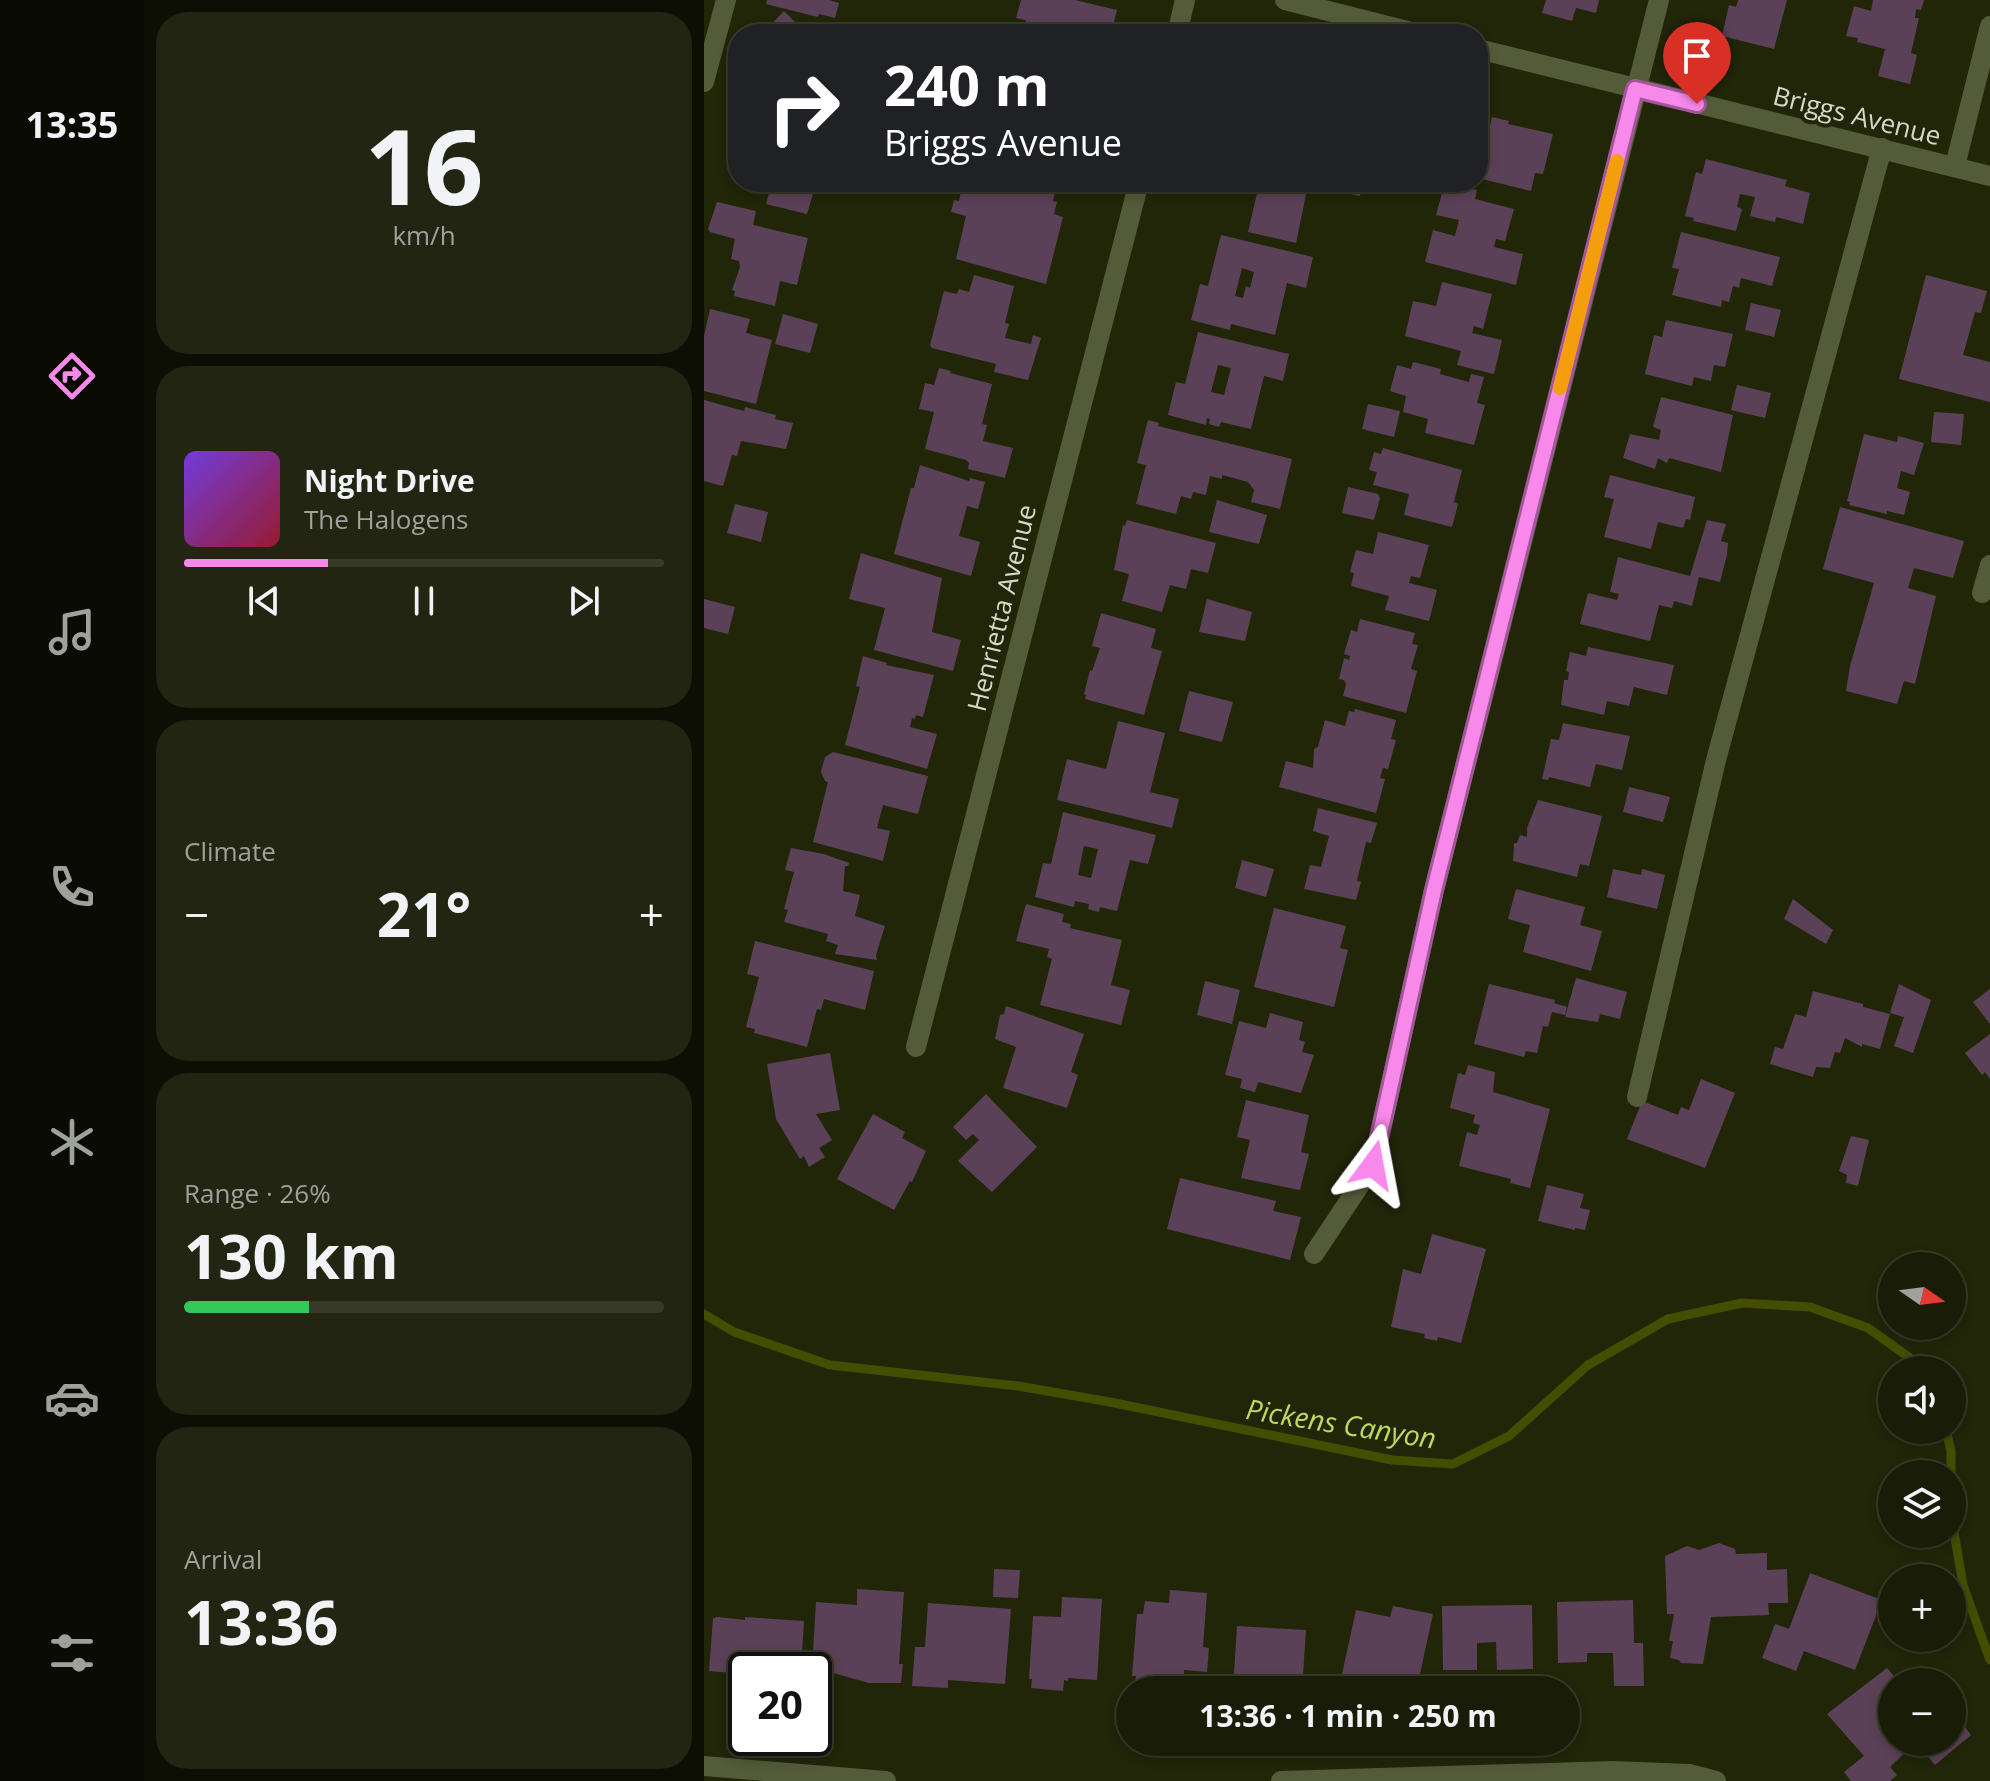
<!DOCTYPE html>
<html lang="en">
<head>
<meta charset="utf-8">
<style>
	body { margin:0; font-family:"Open Sans",sans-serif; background:#222511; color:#f1f3f6; height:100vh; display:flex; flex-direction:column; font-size:30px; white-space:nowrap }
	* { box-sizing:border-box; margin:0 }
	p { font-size:26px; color:#9fa19b }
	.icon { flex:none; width:44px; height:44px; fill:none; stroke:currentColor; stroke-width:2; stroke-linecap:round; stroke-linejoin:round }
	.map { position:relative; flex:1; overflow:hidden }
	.details { display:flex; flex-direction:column; gap:12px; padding:12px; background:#0e0f04; width:560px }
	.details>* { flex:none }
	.top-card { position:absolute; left:24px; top:24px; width:760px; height:168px; border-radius:32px; box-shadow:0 4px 12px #0003,0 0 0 2px #373a28; background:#202124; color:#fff; overflow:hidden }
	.needle { width:52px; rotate:104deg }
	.buttons { position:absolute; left:1174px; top:1252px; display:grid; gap:16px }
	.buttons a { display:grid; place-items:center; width:88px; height:88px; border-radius:50%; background:#191c07; box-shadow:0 4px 12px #0003,0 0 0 2px #373a28; font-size:40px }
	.speed { position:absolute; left:24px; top:1652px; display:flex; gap:16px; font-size:40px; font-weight:700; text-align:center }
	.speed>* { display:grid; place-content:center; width:104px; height:104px; border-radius:50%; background:#191c07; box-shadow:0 4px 12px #0003,0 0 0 2px #373a28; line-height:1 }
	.speed .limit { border:4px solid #111; border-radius:12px; background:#fff; color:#111 }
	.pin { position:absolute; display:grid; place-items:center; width:68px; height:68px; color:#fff; margin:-82px -34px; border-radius:50% 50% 50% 0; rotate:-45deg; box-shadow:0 0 8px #0007 }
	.pin .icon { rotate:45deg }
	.me { position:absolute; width:88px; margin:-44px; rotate:13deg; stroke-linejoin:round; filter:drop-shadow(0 0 6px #0008) }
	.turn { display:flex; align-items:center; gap:28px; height:168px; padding:0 24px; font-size:36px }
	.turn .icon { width:104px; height:104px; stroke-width:2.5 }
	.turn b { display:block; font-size:56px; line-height:68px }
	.big { font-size:60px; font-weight:700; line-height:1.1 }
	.details .card { flex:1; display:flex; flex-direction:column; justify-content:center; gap:12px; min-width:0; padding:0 28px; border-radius:32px; background:#222511 }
	.details .dial { align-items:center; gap:0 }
	.dial b { font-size:104px; line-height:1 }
	.song { display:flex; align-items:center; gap:24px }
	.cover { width:96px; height:96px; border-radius:12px; background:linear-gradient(135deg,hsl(260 70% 55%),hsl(350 70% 35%)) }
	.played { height:8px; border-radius:4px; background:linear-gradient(90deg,#f888ea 30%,#373a28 30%) }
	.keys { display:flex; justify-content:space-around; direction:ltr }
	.heat { display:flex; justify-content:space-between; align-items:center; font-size:44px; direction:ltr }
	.charge { height:12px; border-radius:6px; background:linear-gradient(90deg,#34c759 26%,#373a28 0) }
	.trip { position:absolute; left:412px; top:1676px; width:464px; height:80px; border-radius:40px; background:#191c07; box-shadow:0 4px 12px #0003,0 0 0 2px #373a28; font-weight:700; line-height:80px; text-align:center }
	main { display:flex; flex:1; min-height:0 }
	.dock { display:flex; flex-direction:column; width:144px; justify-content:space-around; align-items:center; background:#0a0b03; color:#9fa19b }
	.dock .icon { width:56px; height:56px }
	.dock .active { color:#f888ea }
	.dock b { font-size:36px; color:#f1f3f6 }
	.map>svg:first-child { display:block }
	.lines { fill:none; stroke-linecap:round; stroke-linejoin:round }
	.stream { stroke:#434e00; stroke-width:9 }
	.building { fill:#5b4157; fill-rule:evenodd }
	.minor { stroke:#545b39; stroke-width:20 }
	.route-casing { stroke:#a15898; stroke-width:20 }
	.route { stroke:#f888ea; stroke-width:14 }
	.slow { stroke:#f59e0b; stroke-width:14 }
	.labels { text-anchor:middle; stroke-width:8; stroke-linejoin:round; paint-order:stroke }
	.street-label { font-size:26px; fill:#d5d9c8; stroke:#212609 }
	.water-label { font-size:28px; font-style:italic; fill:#c2d95f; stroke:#212609 }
</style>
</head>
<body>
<main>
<nav class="dock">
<b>13:35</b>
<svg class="icon active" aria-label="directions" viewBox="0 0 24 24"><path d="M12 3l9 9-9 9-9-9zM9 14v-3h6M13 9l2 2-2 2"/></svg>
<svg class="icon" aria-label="music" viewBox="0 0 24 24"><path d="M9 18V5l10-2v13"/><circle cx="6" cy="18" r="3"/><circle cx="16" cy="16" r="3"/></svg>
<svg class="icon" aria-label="phone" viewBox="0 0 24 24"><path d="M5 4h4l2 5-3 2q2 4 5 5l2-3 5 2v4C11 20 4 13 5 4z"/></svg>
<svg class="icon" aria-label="climate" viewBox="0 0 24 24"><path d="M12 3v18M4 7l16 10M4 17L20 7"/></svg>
<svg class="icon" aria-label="car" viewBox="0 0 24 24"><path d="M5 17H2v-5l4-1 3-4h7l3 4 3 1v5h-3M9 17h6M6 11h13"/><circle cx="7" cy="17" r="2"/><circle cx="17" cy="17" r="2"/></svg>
<svg class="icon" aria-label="filters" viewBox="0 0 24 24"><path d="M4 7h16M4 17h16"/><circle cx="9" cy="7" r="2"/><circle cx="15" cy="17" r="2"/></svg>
</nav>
<section class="details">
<div class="card dial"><b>16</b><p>km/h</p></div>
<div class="card">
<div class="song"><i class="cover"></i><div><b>Night Drive</b><p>The Halogens</p></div></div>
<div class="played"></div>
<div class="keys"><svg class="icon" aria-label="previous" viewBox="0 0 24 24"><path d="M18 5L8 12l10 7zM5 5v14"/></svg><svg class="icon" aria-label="pause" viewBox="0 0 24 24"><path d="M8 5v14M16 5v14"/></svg><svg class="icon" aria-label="next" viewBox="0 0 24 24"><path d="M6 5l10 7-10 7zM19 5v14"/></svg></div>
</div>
<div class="card"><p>Climate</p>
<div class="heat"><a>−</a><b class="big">21°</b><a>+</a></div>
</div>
<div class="card"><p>Range · 26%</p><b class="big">130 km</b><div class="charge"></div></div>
<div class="card"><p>Arrival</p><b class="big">13:36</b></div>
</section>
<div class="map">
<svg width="1286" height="1781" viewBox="0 0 1286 1781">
	<rect width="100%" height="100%" fill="#212609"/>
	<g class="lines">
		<!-- stream -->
		<g class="stream">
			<path d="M0 1314 30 1332 126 1365 314 1386 406 1402 688 1460 749 1464 805 1436 884 1365 964 1319 1038 1303 1106 1307 1164 1328 1206 1358 1214 1370"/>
			<path d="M1242 1430 1247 1451V1474"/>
			<path d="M1248 1520 1259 1585 1286 1660"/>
		</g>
	</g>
	<!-- building -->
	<g class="building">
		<path d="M63 0H125L135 3 131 18 115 14 114 17 62 4Z"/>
		<path d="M317 0H371L413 10 407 34H376L367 30 366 34H319L322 20 312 18Z"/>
		<path d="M842 0H895L892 13 872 8 868 21 838 13Z"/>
		<path d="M1034 0H1083L1070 49 1018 36 1025 5 1032 7Z"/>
		<path d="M1169 0H1220L1217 10 1212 9 1211 18H1215L1207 53 1213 55 1206 84 1174 76 1181 49 1153 42 1154 38 1142 36 1150 6 1167 11Z"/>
		<path d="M80 11 103 34H58Z"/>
		<path d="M788 117 805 121 804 124 849 134 839 174 831 173 827 191 774 178Z"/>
		<path d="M1002 159 1083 180 1081 186 1106 193 1099 224 1072 217 1071 222 1046 216 1051 197 1036 194 1033 207 1038 209 1032 231 989 221 990 218 981 216 992 172 998 174Z"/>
		<path d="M68 182H132L130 192 111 187 103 214 62 204Z"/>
		<path d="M259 182H305L351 192 349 201 353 202 350 214 359 217 342 284 252 259 262 216 247 212 250 200 255 201Z"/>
		<path d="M359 182H378L377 187Z"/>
		<path d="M547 182H659L656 196 604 185 592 243 544 232 555 185Z"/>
		<path d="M741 182 773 190 771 199 810 209 801 241 792 239 790 247 819 254 812 285 721 262 729 230 751 236 755 220 732 215Z"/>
		<path d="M13 202 52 211 49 225 104 238 93 285 76 281 71 306 30 296 31 291 28 290 36 267 35 261 27 259 31 239 6 232 4 229Z"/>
		<path d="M977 232 1076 257 1068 286 1037 278 1035 288 1029 286 1025 302 1018 300 1017 307 968 295 975 269 968 268Z"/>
		<path d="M517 235 609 257 602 288 583 283 571 335 527 324 526 330 487 320 496 284 504 286ZM538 268 550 272 546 288 542 286 539 298 531 296Z"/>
		<path d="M270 275 310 286 301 323 305 324 301 338 327 344 329 335 337 338 324 380 290 372 292 364 228 348 226 345 240 291 253 294 255 289 265 292Z"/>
		<path d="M1222 275 1283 291 1277 313 1271 312 1259 355 1286 362V402L1195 379Z"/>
		<path d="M738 282 788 294 779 329 770 326 768 333 798 340 790 374 753 365 757 351 701 336 709 301 732 306Z"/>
		<path d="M1047 303 1077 310 1070 337 1041 330Z"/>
		<path d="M6 309 46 319 42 333 68 340 52 404 0 391V336Z"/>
		<path d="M79 314 114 324 106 353 71 344Z"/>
		<path d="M962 320 1029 334 1021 367 1010 365 1007 381 990 377 988 386 941 374 950 335 958 337Z"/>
		<path d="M494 332 585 354 579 381 560 376 547 429 517 422 515 427 505 424 506 419 503 418 502 425 464 415 472 382 481 384ZM514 365 527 368 520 395 507 392Z"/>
		<path d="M709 362 737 369 736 374 765 382 767 374 780 377 773 403 781 405 770 445 721 433 724 419 699 412 702 396 686 391 693 365 707 369Z"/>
		<path d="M235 368 247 371 246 373 288 384 278 424 283 425 279 441 309 448 301 478 264 469 265 463 262 460 221 449 230 412 215 409 221 383 230 385Z"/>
		<path d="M1033 385 1067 393 1061 418 1027 410Z"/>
		<path d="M957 397 1029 415 1017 472 965 458 963 463 954 458 951 469 919 458 926 434 955 440 957 430 949 427Z"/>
		<path d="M0 400 40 411 41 407 72 415 71 419 89 423 82 449 37 441 33 456 28 455 19 486 0 481Z"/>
		<path d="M664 404 696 411 690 437 658 429Z"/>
		<path d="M1230 412 1260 414 1257 445 1227 442Z"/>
		<path d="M444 420 455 423 454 426 588 459 576 509 547 502 550 490 544 482 518 475V479L506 476 502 495 489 492 487 499 477 496 472 514 432 504 442 465 433 463Z"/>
		<path d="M1160 434 1193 442 1194 436 1220 443 1210 475 1197 471 1193 488 1206 492 1200 515 1183 511V514L1145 505 1146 502 1143 501Z"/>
		<path d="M679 448 758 470 750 502 754 504 748 527 700 515 705 494 669 485 673 472 665 470 670 452 677 454Z"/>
		<path d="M216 465 265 481 266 478 281 482 274 509 263 506 255 536 276 542 267 576 190 554 207 488H210Z"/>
		<path d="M906 475 991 497 986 520 982 519 979 528 954 522 947 549 900 537 910 499 900 497Z"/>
		<path d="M644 487 674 494 676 498 670 520 638 513Z"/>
		<path d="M513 500 563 515 555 544 505 532Z"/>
		<path d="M31 504 64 512 57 542 23 533Z"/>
		<path d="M1136 507 1260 541 1249 578 1210 568 1204 588 1232 596 1211 684 1200 681 1193 704 1142 691 1146 666 1170 583 1119 569Z"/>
		<path d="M423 520 512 543 504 573 487 569 482 589 466 585 458 612 418 601 425 574 410 570 419 525 421 526Z"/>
		<path d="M1003 520 1022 524 1017 541 1024 543 1023 555 1016 582 995 577 988 606 970 601 968 608 955 605 946 641 876 624 884 593 913 600 915 594 906 592 914 557 986 576Z"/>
		<path d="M674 532 725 545 716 578 707 576 705 583 733 590 725 621 681 610 685 596 647 586 650 573 646 572 652 550 669 554Z"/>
		<path d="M157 553 238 578 228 632 257 640 249 671 170 650 181 608 145 599Z"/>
		<path d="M0 599 31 607 24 634 0 628Z"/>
		<path d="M503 599 548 612 541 641 495 632Z"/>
		<path d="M397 613 452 629 447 648 458 651 440 715 381 699 382 695 380 694 386 670 388 671 396 648 388 646Z"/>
		<path d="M656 619 711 633 708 644 714 645 707 669 713 671 702 713 639 696 642 684 640 680 635 679 640 658 645 660 646 656 640 654 647 630 653 632Z"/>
		<path d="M884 647 970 665 963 695 930 687 925 706 903 701 900 715 857 705 860 680H864L865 672 862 671 866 652 882 656Z"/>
		<path d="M159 656 183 663 182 665 230 675 219 717 212 715 211 719 208 718 206 727 233 734 223 769 141 745 156 687 152 686Z"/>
		<path d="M485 691 529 702 518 742 475 731Z"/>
		<path d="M651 709 692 720 687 739 692 740 684 769 679 768 676 778 681 779 672 813 575 787 582 761 609 768 610 749 614 747 621 720 641 726 645 711 650 712Z"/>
		<path d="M414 721 461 733 446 792 475 799 468 828 353 800 363 759 402 769Z"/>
		<path d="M859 723 926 736 918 770 892 764 886 787 845 777 844 780 838 779 847 739 855 740Z"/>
		<path d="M129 752 224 776 214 814 179 805 173 828 186 831 179 861 109 842 124 782 121 781 117 772 121 757Z"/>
		<path d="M925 787 966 797 959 822 919 812Z"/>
		<path d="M834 800 898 816 885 866 876 864 873 877 809 861 810 843H813L816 835 823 837V828Z"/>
		<path d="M614 808 673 823 667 843 662 842 653 881 657 882 652 900 600 889 606 865 617 867 625 836 609 831Z"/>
		<path d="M359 812 452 835 444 864 426 860 413 911 396 907 395 912 384 909 385 904 371 901 370 907 331 897 339 863 347 864ZM380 846 394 849 387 878 374 875Z"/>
		<path d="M87 848 120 854 145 863 144 866H141L139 891 156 895 151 916 181 926 172 955 173 960 131 954 134 945 122 941 124 934 80 922 84 910 80 909 90 872 81 870Z"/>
		<path d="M538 860 570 869 562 897 531 888Z"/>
		<path d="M909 869 937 875 938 869 961 875 953 909 903 897Z"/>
		<path d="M812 889 881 907 876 925 898 931 887 971 819 952 826 925 804 919Z"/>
		<path d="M1089 899 1129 930 1122 944 1080 919Z"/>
		<path d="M322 904 360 914 358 922 367 924 366 928 418 940 407 985 426 990 417 1025 336 1005 348 959 343 957 345 949 312 941Z"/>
		<path d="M570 908 642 926 636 948 644 950 630 1007 550 987Z"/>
		<path d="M51 941 170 971 161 1010 120 999 117 1010 113 1009 103 1047 50 1033 51 1029 42 1027 55 977 43 974Z"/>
		<path d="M872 978 923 992 916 1019 896 1014 894 1022 861 1017Z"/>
		<path d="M501 981 536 990 528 1024 493 1015Z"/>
		<path d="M785 984 851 1000 850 1003 863 1007 861 1015 848 1012 844 1027 839 1026 833 1053 822 1051 820 1057 770 1044Z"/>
		<path d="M1195 984 1227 1000 1209 1053 1190 1046 1200 1017 1186 1013Z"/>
		<path d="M1286 989V1024L1269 1002Z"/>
		<path d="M1109 991 1159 1004V1007L1186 1014 1176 1049 1158 1044V1047L1141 1038 1136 1053 1131 1052 1126 1068 1112 1067 1109 1077 1066 1064 1071 1047 1079 1049 1091 1014 1102 1017Z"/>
		<path d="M302 1006 380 1034 367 1072 374 1075 363 1108 299 1088 312 1047 291 1039 296 1015 300 1014Z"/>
		<path d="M566 1013 599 1022 595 1040 601 1042 598 1052 610 1055 597 1093 554 1082 551 1092 536 1088 538 1079 521 1075 535 1021 562 1028Z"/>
		<path d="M1286 1034V1079L1281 1072 1278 1075 1261 1053Z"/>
		<path d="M126 1053 136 1110 112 1114 128 1140 115 1148 121 1157 105 1167 100 1156 96 1159 72 1119 63 1064Z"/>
		<path d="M764 1065 791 1072 789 1092 846 1109 826 1188 806 1183 807 1179 755 1166 763 1132 773 1135 776 1125 769 1123 771 1115 746 1108 754 1073 761 1075Z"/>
		<path d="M997 1079 1031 1093 1001 1168 923 1139 938 1101 974 1115 977 1107 985 1110Z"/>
		<path d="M282 1094 333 1147 288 1192 254 1161 275 1140 269 1134 262 1140 249 1127Z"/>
		<path d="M542 1100 605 1115 597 1152 605 1154 596 1190 537 1178 546 1140 533 1137Z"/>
		<path d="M169 1114 201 1132 198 1138 222 1151 208 1182 206 1181 190 1210 133 1179Z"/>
		<path d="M1147 1136 1165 1140 1154 1186 1142 1183 1143 1175 1135 1171Z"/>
		<path d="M476 1178 572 1201 569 1211 597 1217 586 1260 463 1229Z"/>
		<path d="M843 1185 880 1194 876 1208 886 1210 881 1230 871 1228V1230L834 1221Z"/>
		<path d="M728 1234 782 1249 757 1343 734 1337 733 1341 720 1338 721 1334 687 1327 699 1269 717 1274Z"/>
		<path d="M1015 1543 1031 1549 1032 1554 1063 1553V1570L1083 1569 1084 1603H1064L1065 1615 1007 1617 999 1664 977 1663 975 1660 966 1658 969 1641H965L970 1614H963L961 1556 983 1546 995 1550Z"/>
		<path d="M290 1569 316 1570 314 1598 289 1597Z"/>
		<path d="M1106 1573 1178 1600 1151 1670 1100 1651 1092 1671 1058 1658 1071 1624 1085 1629Z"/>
		<path d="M153 1589 200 1592 195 1664H199L197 1683H165L129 1673 130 1669 108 1668 112 1602 153 1605Z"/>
		<path d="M466 1590 503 1593 499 1647 505 1648 503 1672 480 1670V1680L465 1679 464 1689 431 1686 432 1676H428L433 1614H439L441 1601 465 1603Z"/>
		<path d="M358 1597 398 1599 393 1680 364 1678V1681L360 1680 359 1691 327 1688 328 1679H325L329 1616 357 1617Z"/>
		<path d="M929 1600 930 1643H939L940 1686H910L909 1653H883V1662L854 1663 853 1602Z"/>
		<path d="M224 1603 307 1609 301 1684 244 1680V1688L208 1686 211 1647H221Z"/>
		<path d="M828 1605 829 1669 793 1670 792 1642 773 1643V1670H739L738 1606Z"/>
		<path d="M689 1606 729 1614 714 1683 672 1674 669 1690 635 1688 652 1610 686 1617Z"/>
		<path d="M14 1617 41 1620V1617L100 1621 97 1670H42V1674L5 1671 9 1618Z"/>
		<path d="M533 1626 602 1630 598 1690H532L529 1688Z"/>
		<path d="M1183 1668 1195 1682H1188V1742H1212L1186 1767 1193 1775 1186 1781H1147L1140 1772 1160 1756 1123 1714Z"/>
		<path d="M1253 1717 1267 1735 1231 1765 1216 1747 1222 1742H1248V1721Z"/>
	</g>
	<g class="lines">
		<!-- minor -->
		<g class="minor">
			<path d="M581 0 715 34"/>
			<path d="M473 34 481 0"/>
			<path d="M774 49 1286 176"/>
			<path d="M0 82 22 0"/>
			<path d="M1251 166 1286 26"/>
			<path d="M1278 593 1286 565"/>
			<path d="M212 1047 435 182"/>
			<path d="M933 1097 1012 760 1178 148"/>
			<path d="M610 1254 669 1165 730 890 955 0"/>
			<path d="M0 1766 182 1781"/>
			<path d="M577 1781 909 1771 985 1774 1012 1781"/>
		</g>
	</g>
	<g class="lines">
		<!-- route casing -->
		<g class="route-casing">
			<path id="route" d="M669 1165 730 890 931 89 993 104"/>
		</g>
		<!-- route -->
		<use href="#route" class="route"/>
		<!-- slow -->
		<path class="slow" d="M856 388 913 161"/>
	</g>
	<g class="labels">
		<!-- street labels -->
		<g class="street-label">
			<text transform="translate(1153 116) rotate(14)" y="9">Briggs Avenue</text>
			<text transform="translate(298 608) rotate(-76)" y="9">Henrietta Avenue</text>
		</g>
		<!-- water labels -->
		<g class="water-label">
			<text transform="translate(637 1424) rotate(9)" y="10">Pickens Canyon</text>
		</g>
	</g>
</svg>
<div class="buttons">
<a><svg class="needle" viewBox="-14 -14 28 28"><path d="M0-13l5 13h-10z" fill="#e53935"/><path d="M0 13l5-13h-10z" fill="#9fa19b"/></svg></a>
<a><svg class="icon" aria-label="sound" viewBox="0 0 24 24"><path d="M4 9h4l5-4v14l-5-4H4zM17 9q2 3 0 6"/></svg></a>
<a><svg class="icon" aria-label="layers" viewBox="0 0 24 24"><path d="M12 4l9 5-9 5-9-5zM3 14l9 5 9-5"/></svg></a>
<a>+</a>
<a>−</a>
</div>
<div class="speed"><div class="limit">20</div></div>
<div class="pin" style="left:993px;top:104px;background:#d93025"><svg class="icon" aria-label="arrive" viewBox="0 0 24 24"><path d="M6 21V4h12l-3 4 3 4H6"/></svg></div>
<svg class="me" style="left:669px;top:1165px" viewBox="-20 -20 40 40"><path d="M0-17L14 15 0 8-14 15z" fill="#f888ea" stroke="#fff" stroke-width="4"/></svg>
<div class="trip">13:36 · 1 min · 250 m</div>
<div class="top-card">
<div class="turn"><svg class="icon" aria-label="right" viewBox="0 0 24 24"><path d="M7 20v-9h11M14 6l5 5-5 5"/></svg><div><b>240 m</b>Briggs Avenue</div></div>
</div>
</div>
</main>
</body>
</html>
